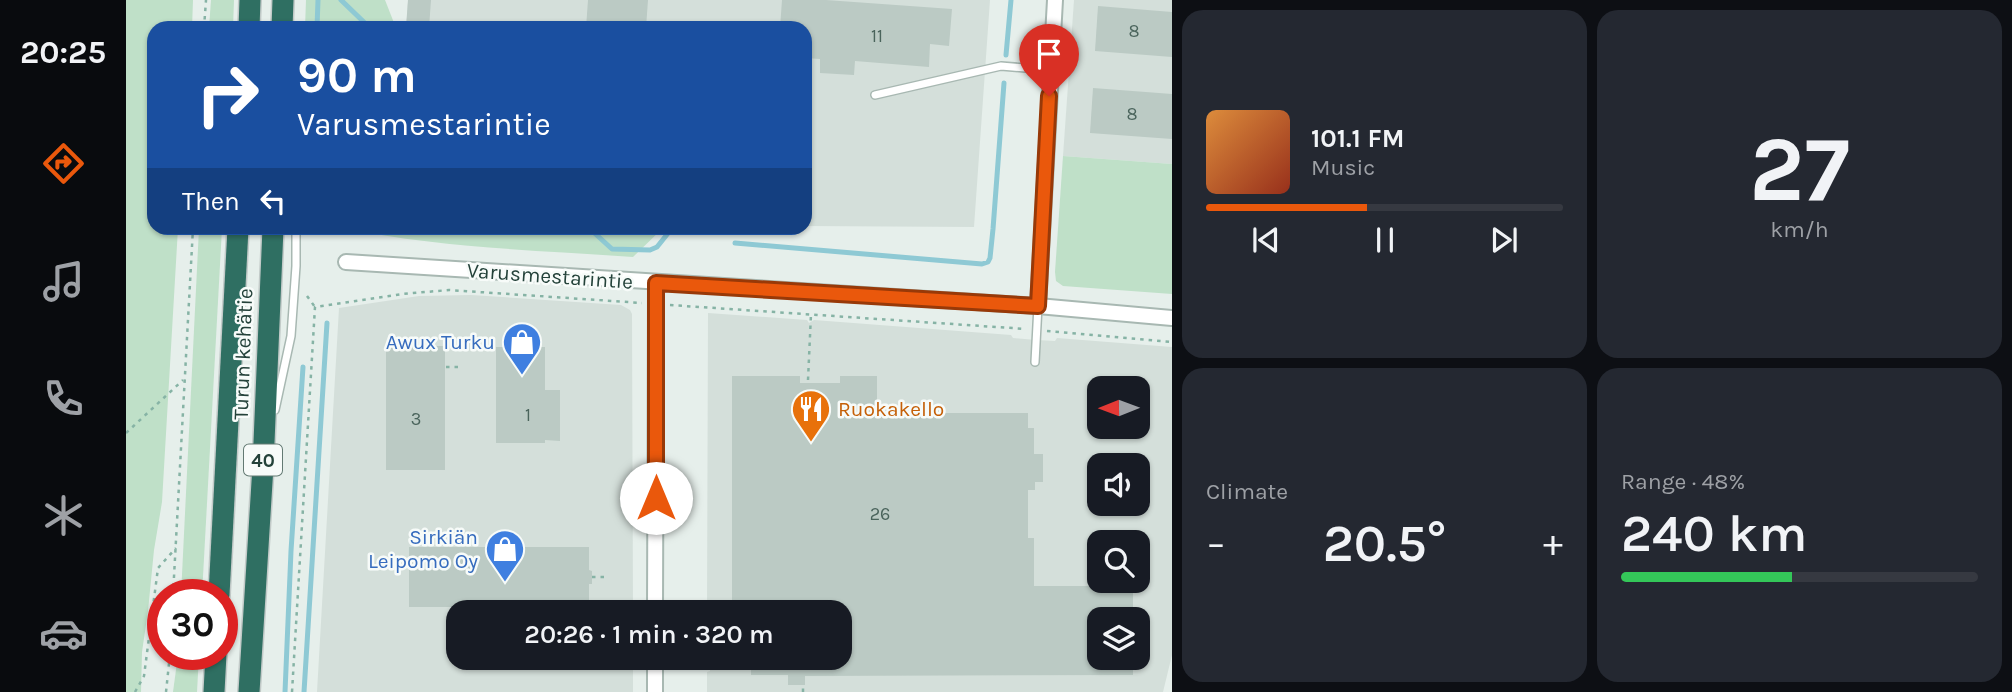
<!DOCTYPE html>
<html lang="en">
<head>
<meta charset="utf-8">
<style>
	body { margin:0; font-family:Karla,sans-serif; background:#242831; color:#f1f3f6; height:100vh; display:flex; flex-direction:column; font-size:26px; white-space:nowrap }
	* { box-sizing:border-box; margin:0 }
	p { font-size:23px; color:#9ea1a6 }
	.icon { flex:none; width:38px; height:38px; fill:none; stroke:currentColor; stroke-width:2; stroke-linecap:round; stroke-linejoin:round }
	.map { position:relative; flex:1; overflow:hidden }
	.side { display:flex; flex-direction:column; gap:10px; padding:10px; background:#0d0f14; width:840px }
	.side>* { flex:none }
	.hud { position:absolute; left:21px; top:21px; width:665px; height:214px; border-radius:21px; box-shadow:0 2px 5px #0004; background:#1a4fa0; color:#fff; overflow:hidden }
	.needle { width:46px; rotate:269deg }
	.fabs { position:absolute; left:961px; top:376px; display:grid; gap:14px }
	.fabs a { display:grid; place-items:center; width:63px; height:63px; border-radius:14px; background:#171b24; box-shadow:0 2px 5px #0004; font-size:35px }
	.speed { position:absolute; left:21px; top:579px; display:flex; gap:14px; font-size:35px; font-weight:700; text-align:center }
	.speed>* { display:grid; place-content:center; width:91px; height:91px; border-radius:50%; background:#171b24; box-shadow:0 2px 5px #0004; line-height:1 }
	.speed .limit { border:10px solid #d22; background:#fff; color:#111 }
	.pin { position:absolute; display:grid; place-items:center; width:60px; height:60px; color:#fff; margin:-72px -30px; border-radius:50% 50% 50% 0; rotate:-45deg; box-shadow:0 0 7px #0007 }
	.pin .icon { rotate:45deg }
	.me { position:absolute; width:77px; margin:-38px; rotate:0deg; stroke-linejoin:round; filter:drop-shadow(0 0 5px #0008) }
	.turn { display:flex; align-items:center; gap:24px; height:147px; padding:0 35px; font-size:32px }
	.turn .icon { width:91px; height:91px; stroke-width:2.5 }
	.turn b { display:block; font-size:49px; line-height:60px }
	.then { display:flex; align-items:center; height:66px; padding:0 35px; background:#0003; gap:14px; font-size:26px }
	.big { font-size:52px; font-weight:600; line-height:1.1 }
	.side .tile { flex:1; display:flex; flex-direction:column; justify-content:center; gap:10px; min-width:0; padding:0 24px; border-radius:21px; background:#242831 }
	.side .dial { align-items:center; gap:0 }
	.dial b { font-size:91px; line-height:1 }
	.song { display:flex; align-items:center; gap:21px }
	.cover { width:84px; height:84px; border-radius:10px; background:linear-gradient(135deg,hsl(30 70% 55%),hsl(10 70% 35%)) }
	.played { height:7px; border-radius:4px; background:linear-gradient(90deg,#ea580c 45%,#363941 45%) }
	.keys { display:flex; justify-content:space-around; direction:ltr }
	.heat { display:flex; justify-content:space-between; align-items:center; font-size:38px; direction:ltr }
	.charge { height:10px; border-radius:5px; background:linear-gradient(90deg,#34c759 48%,#363941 0) }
	.side .tiles { flex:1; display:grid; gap:10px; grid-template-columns:repeat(2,1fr) }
	.trip { position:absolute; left:320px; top:600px; width:406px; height:70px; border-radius:21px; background:#171b24; box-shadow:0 2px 5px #0004; font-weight:600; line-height:70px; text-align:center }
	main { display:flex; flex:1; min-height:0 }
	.tab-bar { display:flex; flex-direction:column; width:126px; justify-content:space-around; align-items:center; background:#090b0e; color:#9ea1a6 }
	.tab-bar .icon { width:49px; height:49px }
	.tab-bar .on { color:#ea580c }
	.tab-bar b { font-size:32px; color:#f1f3f6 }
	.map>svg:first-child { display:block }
	.built { fill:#d4dfda; fill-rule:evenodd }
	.green { fill:#bfe0c8 }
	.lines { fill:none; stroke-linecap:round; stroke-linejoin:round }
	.stream { stroke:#8ec9d4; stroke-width:5 }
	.building { fill:#bbcac4 }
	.lane-casing { stroke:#a8b8b2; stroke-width:10 }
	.street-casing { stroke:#a8b8b2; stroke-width:18 }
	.highway-casing { stroke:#c2cac8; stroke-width:24 }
	.path { stroke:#86b3a5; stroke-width:2.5; stroke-dasharray:3.5 5; stroke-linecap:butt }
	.lane { stroke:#fff; stroke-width:7 }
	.street { stroke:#fff; stroke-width:14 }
	.highway { stroke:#2f6f62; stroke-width:21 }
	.route-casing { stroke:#983908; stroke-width:18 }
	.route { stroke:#ea580c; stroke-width:12 }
	.labels { text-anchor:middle; stroke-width:5; stroke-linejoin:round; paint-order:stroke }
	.number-label { font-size:18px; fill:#4a645c }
	.shield { fill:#f7fbf9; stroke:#637a73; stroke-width:2 }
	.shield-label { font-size:19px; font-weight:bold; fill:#24423a }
	.street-label { font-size:21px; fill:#24423a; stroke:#f7fbf9 }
	.shop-label { font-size:21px; fill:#366cbe; stroke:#f7fbf9; text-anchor:end }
	.food-label { font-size:21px; fill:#c56008; stroke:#f7fbf9; text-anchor:start }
</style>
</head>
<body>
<main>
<nav class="tab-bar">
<b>20:25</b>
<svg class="icon on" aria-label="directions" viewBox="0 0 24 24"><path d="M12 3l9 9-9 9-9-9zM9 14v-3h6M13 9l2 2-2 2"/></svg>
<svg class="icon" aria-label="music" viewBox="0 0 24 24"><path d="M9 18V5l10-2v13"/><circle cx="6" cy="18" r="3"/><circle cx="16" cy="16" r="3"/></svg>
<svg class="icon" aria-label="phone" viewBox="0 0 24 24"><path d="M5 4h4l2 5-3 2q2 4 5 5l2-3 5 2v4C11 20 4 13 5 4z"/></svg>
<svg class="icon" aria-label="climate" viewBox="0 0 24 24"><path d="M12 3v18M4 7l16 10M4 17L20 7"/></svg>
<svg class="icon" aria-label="car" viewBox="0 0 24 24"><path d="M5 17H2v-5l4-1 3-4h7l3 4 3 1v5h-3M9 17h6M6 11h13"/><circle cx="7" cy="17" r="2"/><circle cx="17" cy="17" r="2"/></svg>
</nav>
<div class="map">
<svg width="1046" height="692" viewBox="0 0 1046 692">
	<rect width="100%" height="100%" fill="#e6efeb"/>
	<!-- built -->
	<g class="built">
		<path d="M282 0H864L848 227 679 226V28H584L583 23 582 28H280Z"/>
		<path d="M948 0H1046V164L937 156Z"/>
		<path d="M345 295 495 305 504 310 506 314 507 612H332V658H507V692H191L213 308 293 296Z"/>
		<path d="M582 313 681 320 683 323 688 320 885 335 887 338 910 340 929 341 931 338 1046 347V655L1037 692H581V672L584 671V658H714V612H581ZM973 388H1012V427H973ZM973 466H1012V504H973ZM973 542H1012V581H973ZM973 620H1012V658H973Z"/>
	</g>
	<!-- green -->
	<g class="green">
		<path d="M0 0H67L66 28H28V228H52L36 502 28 550 22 611 16 652 15 692H0Z"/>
		<path d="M85 0H108L107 28H83Z"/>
		<path d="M180 0H259L270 28H179Z"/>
		<path d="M937 156 1046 164V294L937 286 930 281 929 272Z"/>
		<path d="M73 228H96L76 595H55Z"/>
		<path d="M217 228H537L507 257C411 250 313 248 217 228Z"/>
		<path d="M52 655H73L71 692H47Z"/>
	</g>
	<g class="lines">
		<!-- stream -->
		<g class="stream">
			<path d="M215 0 244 28"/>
			<path d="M191 28 192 0"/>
			<path d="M880 55 885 0"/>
			<path d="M463 228 486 249 524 250 531 247 543 232"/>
			<path d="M609 243 856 264 862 262 864 258 867 229 878 83"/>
			<path d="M159 692 165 551 177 367"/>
			<path d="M178 692 201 323"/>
		</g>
	</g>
	<!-- building -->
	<g class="building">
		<path d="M282 0H305L303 28H280Z"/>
		<path d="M462 0H522L520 28H460Z"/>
		<path d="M656 0H700L826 9 823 46 804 44 803 67 729 61 728 75 694 73V59L679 58V28H654Z"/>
		<path d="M972 6 1046 12V57L969 51Z"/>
		<path d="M967 88 1046 94V139L964 133Z"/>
		<rect x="260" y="346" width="59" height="124"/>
		<path d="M370 347H419V390H434V441L419 440V443H370Z"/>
		<path d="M606 376H674V383H714V376H751V413H902V428H908V454H917V482H909V490H902V538H908V586H1007V620H973V658H1007V675L679 676V685H662V675H625V658H714V612H606Z"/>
		<path d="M283 547H463V570L466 571V584H463V612H372V607H283Z"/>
	</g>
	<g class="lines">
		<!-- lane casing -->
		<g class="lane-casing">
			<g id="lane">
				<path d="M749 95 875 66 924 70"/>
				<path d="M909 362 912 306"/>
				<path d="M149 410 165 336 170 266V228"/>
			</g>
		</g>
		<!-- street casing -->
		<g class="street-casing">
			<g id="street">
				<path d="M220 262 912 306 1046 318"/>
				<path d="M912 306 929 0"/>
				<path d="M529 612 530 283"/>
				<path d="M529 692V658"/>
			</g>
		</g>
		<!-- highway casing -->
		<g class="highway-casing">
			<g id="highway">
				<path d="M123 28 124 0"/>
				<path d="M156 28 157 0"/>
				<path d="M93 595 112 228"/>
				<path d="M88 692 90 654"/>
				<path d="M123 692 137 466 147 228"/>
			</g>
		</g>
		<!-- path -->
		<g class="path">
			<path d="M78 28 80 0"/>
			<path d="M181 296 189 307"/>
			<path d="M544 305 900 329"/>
			<path d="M921 331 1046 342"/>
			<path d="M320 367H332"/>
			<path d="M682 380 685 314"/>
			<path d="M0 433 57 380"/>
			<path d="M466 577H481"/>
			<path d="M47 595 67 228"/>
			<path d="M9 692 18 676 32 568 50 548"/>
			<path d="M40 692 44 654"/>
			<path d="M166 692 189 307 276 294 323 290 516 303"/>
			<path d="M677 692V687"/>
		</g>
		<!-- lane -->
		<use href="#lane" class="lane"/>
		<!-- street -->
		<use href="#street" class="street"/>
		<!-- highway -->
		<use href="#highway" class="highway"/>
	</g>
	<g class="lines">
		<!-- route casing -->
		<g class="route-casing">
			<path id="route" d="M530 498V283L912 306 923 96"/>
		</g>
		<!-- route -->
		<use href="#route" class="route"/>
	</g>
	<!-- icons -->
	<defs>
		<g id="shop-pin" transform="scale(2.0125)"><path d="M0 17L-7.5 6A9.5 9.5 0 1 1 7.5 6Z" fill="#3f7fe0" stroke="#f7fbf9"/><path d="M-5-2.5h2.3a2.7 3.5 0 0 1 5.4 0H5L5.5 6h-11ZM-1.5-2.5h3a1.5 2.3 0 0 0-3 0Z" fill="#fff"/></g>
		<g id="restaurant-pin" transform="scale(2.0125)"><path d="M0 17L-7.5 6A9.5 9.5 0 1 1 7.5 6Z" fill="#e8710a" stroke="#f7fbf9"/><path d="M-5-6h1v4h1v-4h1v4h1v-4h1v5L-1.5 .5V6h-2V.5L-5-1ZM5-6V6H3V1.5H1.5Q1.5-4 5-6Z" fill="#fff"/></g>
	</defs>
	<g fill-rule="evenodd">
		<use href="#shop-pin" x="396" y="342"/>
		<use href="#restaurant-pin" x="685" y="409"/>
		<use href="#shop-pin" x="379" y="549"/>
	</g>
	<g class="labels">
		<!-- number labels -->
		<g class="number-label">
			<text x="1008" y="37">8</text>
			<text x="751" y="42">11</text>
			<text x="1006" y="120">8</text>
			<text x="402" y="421">1</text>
			<text x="290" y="425">3</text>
			<text x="754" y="520">26</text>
		</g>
		<!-- shield labels -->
		<rect class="shield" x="118" y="444.5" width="38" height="31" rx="5"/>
		<g class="shield-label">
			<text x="137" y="467">40</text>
		</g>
		<!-- street labels -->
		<g class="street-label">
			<text transform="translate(424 276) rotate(4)" y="7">Varusmestarintie</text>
			<text transform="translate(117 354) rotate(-88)" y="7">Turun kehätie</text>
		</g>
		<!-- shop labels -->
		<g class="shop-label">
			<text x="369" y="349">Awux Turku</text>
			<text x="352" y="544">Sirkiän<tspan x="352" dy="24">Leipomo Oy</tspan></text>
		</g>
		<!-- food labels -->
		<g class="food-label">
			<text x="712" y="416">Ruokakello</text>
		</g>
	</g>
</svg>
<div class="fabs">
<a><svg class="needle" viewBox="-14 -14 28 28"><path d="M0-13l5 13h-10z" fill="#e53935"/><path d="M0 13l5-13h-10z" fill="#9ea1a6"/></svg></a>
<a><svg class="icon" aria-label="sound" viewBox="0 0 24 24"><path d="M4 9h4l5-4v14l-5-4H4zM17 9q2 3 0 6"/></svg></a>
<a><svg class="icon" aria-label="search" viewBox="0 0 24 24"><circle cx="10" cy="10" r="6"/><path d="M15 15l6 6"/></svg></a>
<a><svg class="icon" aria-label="layers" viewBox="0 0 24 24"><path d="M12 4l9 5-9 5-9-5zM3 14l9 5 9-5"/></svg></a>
</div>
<div class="speed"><div class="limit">30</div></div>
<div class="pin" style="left:923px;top:96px;background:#d93025"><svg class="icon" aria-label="arrive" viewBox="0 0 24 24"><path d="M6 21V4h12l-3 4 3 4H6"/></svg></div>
<svg class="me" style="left:530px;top:498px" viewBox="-20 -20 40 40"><circle r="19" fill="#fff"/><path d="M0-13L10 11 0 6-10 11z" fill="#ea580c"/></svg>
<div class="trip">20:26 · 1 min · 320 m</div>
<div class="hud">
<div class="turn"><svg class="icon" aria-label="right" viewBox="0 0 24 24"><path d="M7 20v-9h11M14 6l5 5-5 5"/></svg><div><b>90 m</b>Varusmestarintie</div></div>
<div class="then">Then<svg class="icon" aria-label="left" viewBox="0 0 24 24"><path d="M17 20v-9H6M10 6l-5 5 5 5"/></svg></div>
</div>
</div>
<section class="side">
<div class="tiles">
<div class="tile">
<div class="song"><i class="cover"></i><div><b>101.1 FM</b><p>Music</p></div></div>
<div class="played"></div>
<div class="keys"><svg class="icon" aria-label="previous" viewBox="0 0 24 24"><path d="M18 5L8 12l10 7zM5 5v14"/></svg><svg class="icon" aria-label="pause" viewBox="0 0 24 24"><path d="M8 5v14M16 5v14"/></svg><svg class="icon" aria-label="next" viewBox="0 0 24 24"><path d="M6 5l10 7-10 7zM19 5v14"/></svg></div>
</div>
<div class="tile dial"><b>27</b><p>km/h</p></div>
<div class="tile"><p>Climate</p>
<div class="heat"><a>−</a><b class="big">20.5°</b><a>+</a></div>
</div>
<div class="tile"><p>Range · 48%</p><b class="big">240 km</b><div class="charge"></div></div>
</div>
</section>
</main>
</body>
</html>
